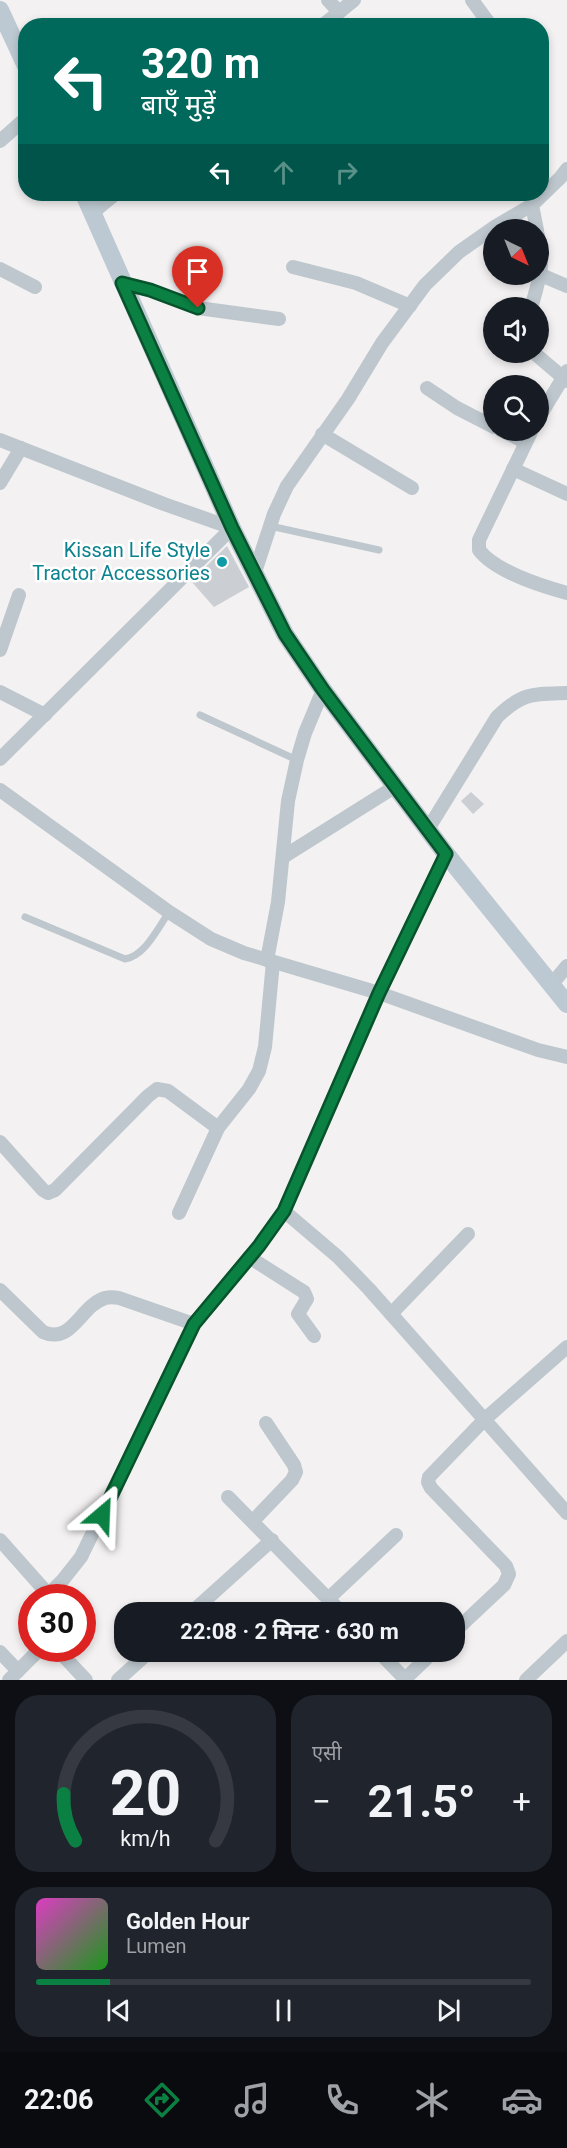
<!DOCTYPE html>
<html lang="hi">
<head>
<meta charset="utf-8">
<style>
	body { margin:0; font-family:Roboto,"Noto Sans Devanagari",sans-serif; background:#20242c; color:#f1f3f6; height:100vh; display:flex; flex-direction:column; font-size:22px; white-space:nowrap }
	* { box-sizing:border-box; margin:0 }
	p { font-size:20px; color:#9ea1a6 }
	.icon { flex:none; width:33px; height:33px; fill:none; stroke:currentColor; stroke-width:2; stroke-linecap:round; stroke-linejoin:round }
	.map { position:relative; height:1680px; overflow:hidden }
	.side { display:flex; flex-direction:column; gap:15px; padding:15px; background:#0d0f14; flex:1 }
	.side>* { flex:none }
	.hud { position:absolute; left:18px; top:18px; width:531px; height:183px; border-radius:24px; box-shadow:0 3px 9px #0003; background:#00695c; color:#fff; overflow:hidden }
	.needle { width:39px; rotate:137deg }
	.buttons { position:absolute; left:483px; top:219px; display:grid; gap:12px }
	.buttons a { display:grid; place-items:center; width:66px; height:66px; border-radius:50%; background:#171b24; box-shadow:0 3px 9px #0003; font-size:30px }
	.speed { position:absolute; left:18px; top:1584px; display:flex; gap:12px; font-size:30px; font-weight:700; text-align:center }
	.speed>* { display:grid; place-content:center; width:78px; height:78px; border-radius:50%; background:#171b24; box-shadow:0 3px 9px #0003; line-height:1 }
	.speed .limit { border:9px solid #d22; background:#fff; color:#111 }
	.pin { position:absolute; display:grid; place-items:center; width:51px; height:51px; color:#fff; margin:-62px -26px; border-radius:50% 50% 50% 0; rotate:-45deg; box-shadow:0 0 6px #0007 }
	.pin .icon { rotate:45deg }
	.me { position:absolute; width:66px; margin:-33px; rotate:26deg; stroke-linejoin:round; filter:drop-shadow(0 0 4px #0008) }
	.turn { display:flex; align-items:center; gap:21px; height:126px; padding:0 24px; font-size:27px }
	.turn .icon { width:78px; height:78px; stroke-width:2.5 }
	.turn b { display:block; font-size:42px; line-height:51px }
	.lanes { display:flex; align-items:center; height:57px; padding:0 24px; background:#0003; justify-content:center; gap:30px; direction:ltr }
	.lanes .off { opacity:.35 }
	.big { font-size:45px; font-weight:700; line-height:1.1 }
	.side .widget { flex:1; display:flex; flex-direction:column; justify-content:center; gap:9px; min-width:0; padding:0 21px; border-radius:24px; background:#20242c }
	.side .dial { align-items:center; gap:0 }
	.dial svg { height:156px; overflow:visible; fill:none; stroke:#363941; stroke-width:7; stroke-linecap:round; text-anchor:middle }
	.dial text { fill:#f1f3f6; stroke:none }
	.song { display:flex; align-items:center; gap:18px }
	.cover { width:72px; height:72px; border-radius:9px; background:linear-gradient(135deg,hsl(310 70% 55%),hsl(120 70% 35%)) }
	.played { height:6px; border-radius:3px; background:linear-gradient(90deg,#0b8043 15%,#363941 15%) }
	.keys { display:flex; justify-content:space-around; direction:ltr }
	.heat { display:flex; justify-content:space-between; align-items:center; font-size:33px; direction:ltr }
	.side .tiles { flex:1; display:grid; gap:15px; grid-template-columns:1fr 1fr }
	.widget:last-child { grid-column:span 2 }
	.trip { position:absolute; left:114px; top:1602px; width:351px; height:60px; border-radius:24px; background:#171b24; box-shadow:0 3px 9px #0003; font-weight:700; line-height:60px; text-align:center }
	.tabs { display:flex; height:96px; justify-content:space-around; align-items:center; background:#090b0e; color:#9ea1a6 }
	.tabs .icon { width:42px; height:42px }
	.tabs .current { color:#0b8043 }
	.tabs b { font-size:27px; color:#f1f3f6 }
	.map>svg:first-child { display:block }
	.building { fill:#cbced3 }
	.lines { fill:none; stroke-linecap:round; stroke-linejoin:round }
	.service { stroke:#bdc7cd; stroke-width:7 }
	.minor { stroke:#bdc7cd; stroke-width:14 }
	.secondary { stroke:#bdc9d2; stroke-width:18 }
	.route-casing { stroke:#07532c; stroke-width:15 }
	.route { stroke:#0b8043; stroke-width:10 }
	.culture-dot { fill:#0f9aa8; stroke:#fff; stroke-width:2 }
	.labels { text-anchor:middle; stroke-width:5; stroke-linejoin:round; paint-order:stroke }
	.culture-label { font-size:20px; fill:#0d838f; stroke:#fff; text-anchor:end }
</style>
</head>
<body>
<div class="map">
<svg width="567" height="1680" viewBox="0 0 567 1680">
	<rect width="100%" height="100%" fill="#f3f1f1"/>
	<!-- building -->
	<g class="building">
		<path d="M227 546 249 587 214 607 191 581Z"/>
		<path d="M471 792 484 804 473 814 461 801Z"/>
	</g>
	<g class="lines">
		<!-- service -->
		<g class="service">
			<path d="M270 526 379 550"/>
			<path d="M200 715 297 760"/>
			<path d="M25 917 125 959C145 956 158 928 169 912"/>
		</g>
		<!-- minor -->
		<g class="minor">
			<path d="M328 0 339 12"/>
			<path d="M472 0 491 26"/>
			<path d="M322 26 354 0"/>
			<path d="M0 141 26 118"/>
			<path d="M92 213 115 194"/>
			<path d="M537 230 532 205 560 178 567 169"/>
			<path d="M293 267 356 283 410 306"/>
			<path d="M0 269 35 287"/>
			<path d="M541 275 567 286"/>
			<path d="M122 283 150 290 198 308 279 319"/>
			<path d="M531 308C539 280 545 265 538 235"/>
			<path d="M533 352 567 381"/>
			<path d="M427 388 457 408 494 427"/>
			<path d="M538 419 567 371"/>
			<path d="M501 430 525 442"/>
			<path d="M532 430 479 540V550C495 571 541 586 567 593"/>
			<path d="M322 434 412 488"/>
			<path d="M0 440 164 504 232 528 0 759"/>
			<path d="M513 469 567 494"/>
			<path d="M0 483 21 448"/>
			<path d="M254 575 274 514 287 486 348 399 382 343 425 285 459 252 496 226 532 205"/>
			<path d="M0 650 19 595"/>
			<path d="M0 692 45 715"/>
			<path d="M0 790 169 912 211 939 244 953 379 993 538 1050 567 1057"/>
			<path d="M428 829 497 717C523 692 533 694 567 693"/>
			<path d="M283 857 396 786"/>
			<path d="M267 960 278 902 288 801 297 760 305 733 323 690"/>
			<path d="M552 984 567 966"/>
			<path d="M0 1142 43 1190 48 1193 55 1190 148 1096 157 1089 168 1091 218 1128"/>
			<path d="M284 1211 338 1257 369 1289 567 1513"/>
			<path d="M179 1213 218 1128 249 1089 259 1071 265 1047 273 962"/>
			<path d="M249 1257 304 1292 307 1299 298 1314 314 1336"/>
			<path d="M0 1290 43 1332C72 1345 80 1306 105 1298 109 1297 114 1297 119 1298L194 1324"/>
			<path d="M391 1314 468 1234"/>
			<path d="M228 1497 341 1612"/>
			<path d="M253 1521 292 1480 296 1472 294 1465 266 1423"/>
			<path d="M0 1540 48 1594"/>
			<path d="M45 1598 62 1581 81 1557 194 1324 259 1246 284 1211 379 993 446 854"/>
			<path d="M328 1599 396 1535"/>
			<path d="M192 1612 272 1540"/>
			<path d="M32 1617V1619"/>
			<path d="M454 1632 504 1585 509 1574 506 1566 431 1488 428 1482 429 1477 485 1419 567 1347"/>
			<path d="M56 1648 86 1680"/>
			<path d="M0 1652 18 1671"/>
			<path d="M379 1652 406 1680"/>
			<path d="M405 1679 433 1652"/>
			<path d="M9 1680 41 1648"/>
			<path d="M118 1680 149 1652"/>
			<path d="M526 1680 567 1641"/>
		</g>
		<!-- secondary -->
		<g class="secondary">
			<path d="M0 10 26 66"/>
			<path d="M84 194 232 528 285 634 323 690 446 854 567 1004"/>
		</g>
	</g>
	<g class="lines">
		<!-- route casing -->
		<g class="route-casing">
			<path id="route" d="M102 1515 194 1324 259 1246 284 1211 379 993 446 854 323 690 285 634 232 528 122 283 150 290 198 308"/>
		</g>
		<!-- route -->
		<use href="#route" class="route"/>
	</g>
	<!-- markers -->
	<circle class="culture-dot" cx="222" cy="562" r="6"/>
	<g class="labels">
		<!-- culture labels -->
		<g class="culture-label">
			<text x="210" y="557">Kissan Life Style<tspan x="210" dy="23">Tractor Accessories</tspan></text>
		</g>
	</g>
</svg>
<div class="buttons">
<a><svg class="needle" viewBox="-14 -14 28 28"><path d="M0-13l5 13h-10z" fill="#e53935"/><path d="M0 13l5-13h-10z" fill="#9ea1a6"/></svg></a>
<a><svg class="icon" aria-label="sound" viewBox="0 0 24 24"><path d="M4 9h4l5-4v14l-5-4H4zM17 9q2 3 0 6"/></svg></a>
<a><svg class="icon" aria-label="search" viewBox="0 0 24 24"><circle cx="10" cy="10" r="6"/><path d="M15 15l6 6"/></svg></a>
</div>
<div class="speed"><div class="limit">30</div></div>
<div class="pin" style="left:198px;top:308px;background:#d93025"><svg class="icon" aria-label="arrive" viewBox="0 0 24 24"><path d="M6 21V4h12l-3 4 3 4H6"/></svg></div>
<svg class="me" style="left:102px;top:1515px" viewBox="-20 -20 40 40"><path d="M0-17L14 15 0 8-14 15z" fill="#0b8043" stroke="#fff" stroke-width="4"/></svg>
<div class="trip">22:08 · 2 मिनट · 630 m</div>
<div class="hud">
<div class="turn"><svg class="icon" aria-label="left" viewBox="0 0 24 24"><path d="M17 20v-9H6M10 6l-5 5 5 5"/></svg><div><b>320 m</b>बाएँ मुड़ें</div></div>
<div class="lanes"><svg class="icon" aria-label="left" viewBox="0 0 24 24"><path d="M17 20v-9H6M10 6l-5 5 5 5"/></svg><svg class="icon off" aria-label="ahead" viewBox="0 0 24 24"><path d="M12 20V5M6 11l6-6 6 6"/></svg><svg class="icon off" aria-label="right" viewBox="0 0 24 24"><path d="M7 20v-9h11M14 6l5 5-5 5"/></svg></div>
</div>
</div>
<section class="side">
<div class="tiles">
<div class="widget dial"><svg viewBox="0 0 100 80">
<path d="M14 69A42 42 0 1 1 86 69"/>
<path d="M14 69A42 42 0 0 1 8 45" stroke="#0b8043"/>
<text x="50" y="56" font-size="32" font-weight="700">20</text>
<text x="50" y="72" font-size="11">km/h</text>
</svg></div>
<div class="widget"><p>एसी</p>
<div class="heat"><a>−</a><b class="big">21.5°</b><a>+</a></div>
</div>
<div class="widget">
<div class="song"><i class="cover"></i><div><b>Golden Hour</b><p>Lumen</p></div></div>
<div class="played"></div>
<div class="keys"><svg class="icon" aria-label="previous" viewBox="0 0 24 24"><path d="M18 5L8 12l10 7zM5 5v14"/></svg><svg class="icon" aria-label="pause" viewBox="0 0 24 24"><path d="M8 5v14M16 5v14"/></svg><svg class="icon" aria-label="next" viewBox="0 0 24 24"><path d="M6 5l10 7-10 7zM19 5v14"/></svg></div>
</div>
</div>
</section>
<nav class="tabs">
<b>22:06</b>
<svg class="icon current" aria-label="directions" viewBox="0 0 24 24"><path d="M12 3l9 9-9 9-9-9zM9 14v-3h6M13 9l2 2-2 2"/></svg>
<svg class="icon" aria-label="music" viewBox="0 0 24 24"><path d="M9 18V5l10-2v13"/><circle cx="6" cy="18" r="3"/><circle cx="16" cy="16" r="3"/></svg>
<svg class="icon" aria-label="phone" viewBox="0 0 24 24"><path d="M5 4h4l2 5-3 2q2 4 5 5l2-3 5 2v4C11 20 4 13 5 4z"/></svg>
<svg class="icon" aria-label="climate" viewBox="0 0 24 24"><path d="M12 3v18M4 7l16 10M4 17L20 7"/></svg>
<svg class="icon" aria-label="car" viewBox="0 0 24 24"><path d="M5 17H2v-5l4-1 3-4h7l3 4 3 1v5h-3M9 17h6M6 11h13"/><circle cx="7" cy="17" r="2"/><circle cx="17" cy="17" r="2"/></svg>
</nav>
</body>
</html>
